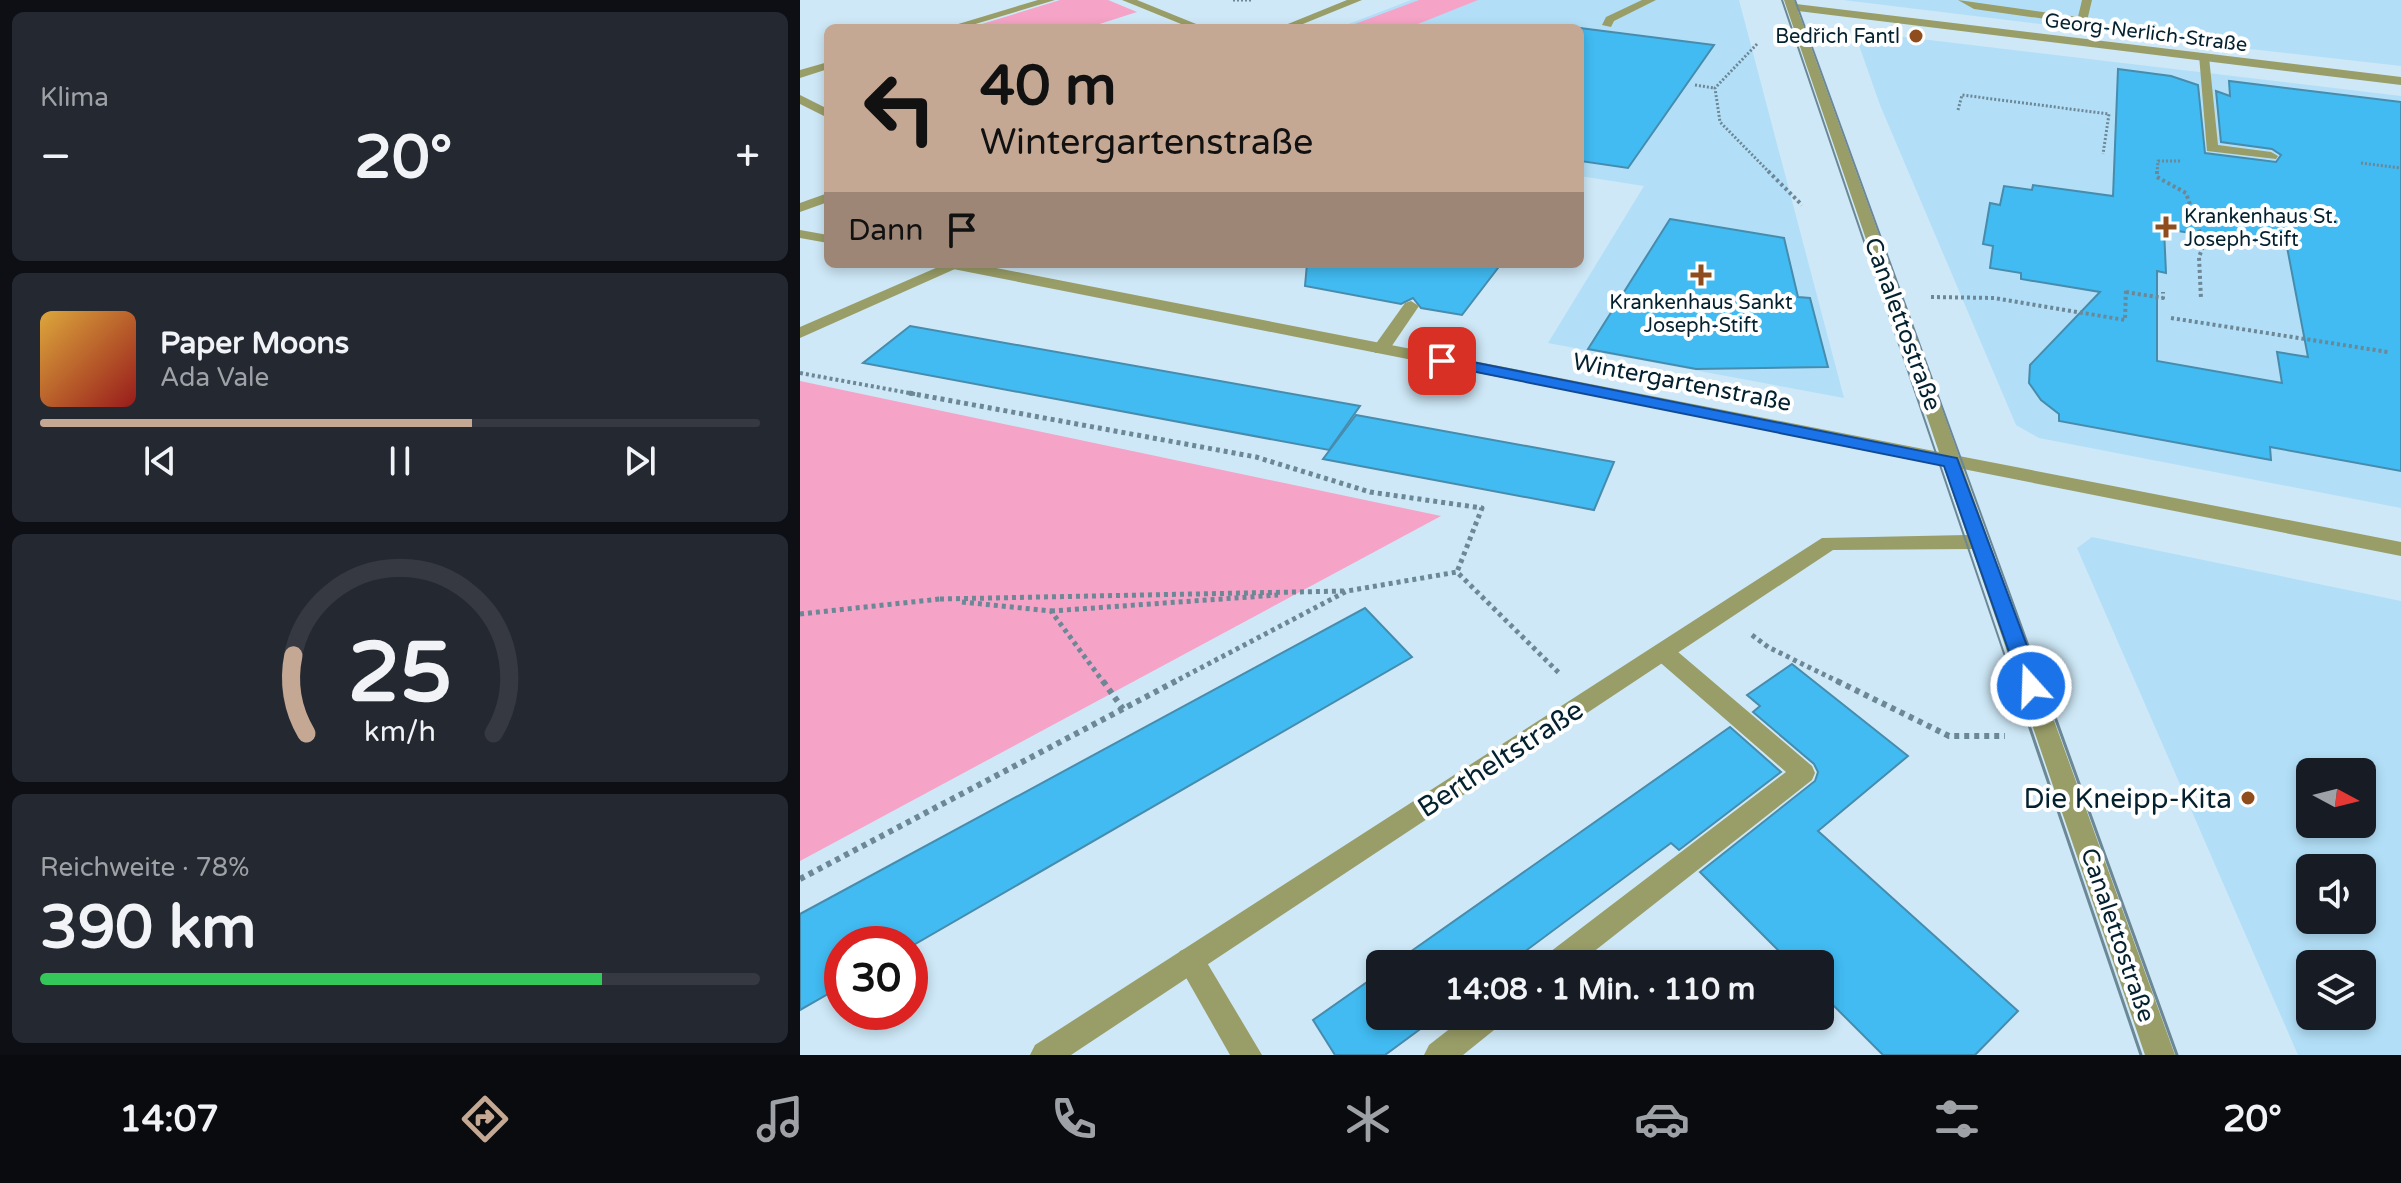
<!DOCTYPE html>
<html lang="de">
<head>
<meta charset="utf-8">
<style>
	body { margin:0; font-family:"Varela Round",sans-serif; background:#242831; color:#f1f3f6; height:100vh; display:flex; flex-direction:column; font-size:30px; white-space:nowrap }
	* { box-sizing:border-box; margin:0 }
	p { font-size:26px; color:#9ea1a6 }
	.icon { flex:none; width:44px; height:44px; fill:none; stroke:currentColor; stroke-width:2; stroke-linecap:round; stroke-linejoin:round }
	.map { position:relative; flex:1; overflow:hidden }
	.panel { display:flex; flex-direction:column; gap:12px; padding:12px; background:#0d0f14; width:800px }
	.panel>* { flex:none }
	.banner { position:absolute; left:24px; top:24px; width:760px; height:244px; border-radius:12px; box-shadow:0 4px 12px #0003; background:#c5a894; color:#111; overflow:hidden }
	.needle { width:52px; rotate:97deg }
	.controls { position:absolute; left:1496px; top:758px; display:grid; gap:16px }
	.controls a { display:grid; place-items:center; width:80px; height:80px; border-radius:12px; background:#171b24; box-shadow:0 4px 12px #0003; font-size:40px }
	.speed { position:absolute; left:24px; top:926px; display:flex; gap:16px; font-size:40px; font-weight:700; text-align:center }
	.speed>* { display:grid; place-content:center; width:104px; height:104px; border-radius:50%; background:#171b24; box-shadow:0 4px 12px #0003; line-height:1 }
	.speed .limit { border:12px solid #d22; background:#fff; color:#111 }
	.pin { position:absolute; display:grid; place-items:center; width:68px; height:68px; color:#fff; margin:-34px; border-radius:16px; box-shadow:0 4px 12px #0006 }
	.me { position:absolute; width:88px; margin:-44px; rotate:340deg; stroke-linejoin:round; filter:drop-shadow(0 0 6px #0008) }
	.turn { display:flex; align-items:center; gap:28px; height:168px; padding:0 24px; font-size:36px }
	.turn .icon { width:104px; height:104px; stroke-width:2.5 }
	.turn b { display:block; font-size:56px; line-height:68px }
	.then { display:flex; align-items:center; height:76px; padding:0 24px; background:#0003; gap:16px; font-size:30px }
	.big { font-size:60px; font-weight:800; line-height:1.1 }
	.panel .widget { flex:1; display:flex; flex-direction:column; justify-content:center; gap:12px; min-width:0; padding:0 28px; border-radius:12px; background:#242831 }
	.panel .dial { align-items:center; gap:0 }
	.dial svg { height:208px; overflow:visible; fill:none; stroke:#363941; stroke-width:7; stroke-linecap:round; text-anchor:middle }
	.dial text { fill:#f1f3f6; stroke:none }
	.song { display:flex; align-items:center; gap:24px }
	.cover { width:96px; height:96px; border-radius:12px; background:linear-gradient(135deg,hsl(40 70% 55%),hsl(0 70% 35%)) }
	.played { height:8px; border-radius:4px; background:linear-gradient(90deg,#c5a894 60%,#363941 60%) }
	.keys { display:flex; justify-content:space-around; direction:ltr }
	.heat { display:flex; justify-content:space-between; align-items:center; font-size:44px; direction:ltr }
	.charge { height:12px; border-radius:6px; background:linear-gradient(90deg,#34c759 78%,#363941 0) }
	.trip { position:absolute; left:566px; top:950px; width:468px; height:80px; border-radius:12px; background:#171b24; box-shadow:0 4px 12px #0003; font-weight:800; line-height:80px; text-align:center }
	.menu { display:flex; height:128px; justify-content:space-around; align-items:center; background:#090b0e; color:#9ea1a6 }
	.menu .icon { width:56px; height:56px }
	.menu .current { color:#c5a894 }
	.menu b { font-size:36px; color:#f1f3f6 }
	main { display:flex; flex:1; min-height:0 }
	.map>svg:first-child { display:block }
	.built { fill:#b2dff7; fill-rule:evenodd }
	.green { fill:#f5a3c7 }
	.building { fill:#41bbf2; stroke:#478cad; stroke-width:2; fill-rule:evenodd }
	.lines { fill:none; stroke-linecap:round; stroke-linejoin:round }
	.path-far3 { stroke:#6c8796; stroke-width:3; stroke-dasharray:2 2; stroke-linecap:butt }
	.path-far2 { stroke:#6c8796; stroke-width:4; stroke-dasharray:3 3; stroke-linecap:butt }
	.path-far1 { stroke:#6c8796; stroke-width:5; stroke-dasharray:4 4; stroke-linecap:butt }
	.path { stroke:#6c8796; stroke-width:6; stroke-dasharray:5 5; stroke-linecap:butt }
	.service { fill:#999d67; fill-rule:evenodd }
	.pedestrian { fill:#999d67; fill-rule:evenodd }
	.minor { fill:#999d67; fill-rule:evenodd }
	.tram-far1 { stroke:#6c8896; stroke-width:2 }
	.tram { stroke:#6c8896; stroke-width:3 }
	.route { fill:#1a73e8; stroke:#114b97; stroke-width:2 }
	.poi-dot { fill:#8f4c1d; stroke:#fff; stroke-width:3 }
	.labels { text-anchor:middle; stroke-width:8; stroke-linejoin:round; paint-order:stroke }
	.far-street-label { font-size:20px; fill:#04212f; stroke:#fff }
	.far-poi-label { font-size:20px; fill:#04212f; stroke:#fff; text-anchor:end }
	.street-label { font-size:24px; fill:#04212f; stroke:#fff }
	.near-street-label { font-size:28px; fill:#04212f; stroke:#fff }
	.near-poi-label { font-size:28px; fill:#04212f; stroke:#fff; text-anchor:end }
</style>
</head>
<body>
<main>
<section class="panel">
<div class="widget"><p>Klima</p>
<div class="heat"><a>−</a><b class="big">20°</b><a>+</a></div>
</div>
<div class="widget">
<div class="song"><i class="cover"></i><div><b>Paper Moons</b><p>Ada Vale</p></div></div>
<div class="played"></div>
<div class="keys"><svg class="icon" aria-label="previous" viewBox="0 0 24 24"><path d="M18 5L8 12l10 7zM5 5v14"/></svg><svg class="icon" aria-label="pause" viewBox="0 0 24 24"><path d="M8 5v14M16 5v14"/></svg><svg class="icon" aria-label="next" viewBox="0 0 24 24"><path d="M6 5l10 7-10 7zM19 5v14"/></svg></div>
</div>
<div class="widget dial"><svg viewBox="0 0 100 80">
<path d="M14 69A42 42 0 1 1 86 69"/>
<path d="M14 69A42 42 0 0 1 9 39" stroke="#c5a894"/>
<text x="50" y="56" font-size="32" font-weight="700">25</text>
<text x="50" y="72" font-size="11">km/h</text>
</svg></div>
<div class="widget"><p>Reichweite · 78%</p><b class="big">390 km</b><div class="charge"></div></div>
</section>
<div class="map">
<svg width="1601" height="1055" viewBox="0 0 1601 1055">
	<rect width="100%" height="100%" fill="#cee8f7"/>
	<!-- built -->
	<g class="built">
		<path d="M611 0H939L1044 398 748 343 844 186 780 176V28H538Z"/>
		<path d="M1043 0H1601V66L1405 44Z"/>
		<path d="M1054 31 1601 96V508L1239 438 1216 425 1080 105Z"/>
		<path d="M1292 537 1601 601V1055H1498L1277 548ZM1562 772V824H1510V772ZM1562 868V920H1510V868ZM1562 964V1016H1510V964Z"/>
	</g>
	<!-- green -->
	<g class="green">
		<path d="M260 0H308L337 12 287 28H169Z"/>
		<path d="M619 0H678L608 28H544Z"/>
		<path d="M0 381 641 516 0 861Z"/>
	</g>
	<!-- building -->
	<g class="building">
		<path d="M780 28 914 45 828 168 780 161Z"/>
		<path d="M1318 69 1371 76 1398 85 1405 153 1476 162 1481 155 1472 149 1421 142 1416 91 1430 96 1429 81 1601 102V471L1470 447 1471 460 1259 421V414L1241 400 1229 383 1230 365 1300 292 1221 279V273L1190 268 1193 246 1183 244 1190 203 1200 205 1204 186 1232 190 1233 185 1313 196ZM1364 229 1487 247 1508 357 1477 352 1482 383 1357 361V271L1366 273Z"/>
		<path d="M870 219 984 238 998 297 1010 298 1028 367 896 369 788 349Z"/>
		<path d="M507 264H701L662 315 621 308 613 298 601 304 505 286Z"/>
		<path d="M110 326 560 406 529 450 63 363Z"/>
		<path d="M556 415 814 462 794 510 523 459Z"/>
		<path d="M565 608 612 657 110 947V944H42V986L0 1010V914Z"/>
		<path d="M992 664 1108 756 1018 831 1218 1011 1175 1055H1083L1020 992V964H992L900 872 1015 781 1018 772 1014 764 953 712 960 706 947 695Z"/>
		<path d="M930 727 981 772 879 850 871 843 708 964H593Z"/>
		<path d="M580 973V1016H638L585 1055H535L513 1020Z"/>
	</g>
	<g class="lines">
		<!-- path-far3 -->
		<g class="path-far3">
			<path d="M433 0H452"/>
			<path d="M957 44 915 88 920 122 970 173"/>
			<path d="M895 85 914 88"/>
			<path d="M1158 110 1162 95 1309 114 1303 154"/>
			<path d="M1561 163 1601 168"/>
			<path d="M1357 173 1358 161H1382"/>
		</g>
		<!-- path-far2 -->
		<g class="path-far2">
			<path d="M968 171 1002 205"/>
			<path d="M1357 171V177L1386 193 1404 244 1399 257 1401 299"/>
			<path d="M1404 244 1437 243"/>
			<path d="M1326 292 1363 298V292"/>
			<path d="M1131 297 1194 298 1325 320 1326 290"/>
			<path d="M1371 318 1588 352"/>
			<path d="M0 373 120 395"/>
		</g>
		<!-- path-far1 -->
		<g class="path-far1">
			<path d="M109 393 456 457 570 492 682 508 657 572"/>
			<path d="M140 599 546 591"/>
			<path d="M162 602 251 611 304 683"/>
			<path d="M251 611 478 595"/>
			<path d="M0 614 140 599"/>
			<path d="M952 635 968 647 1041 683"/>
			<path d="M372 683 547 591 657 572 760 674"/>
		</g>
		<!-- path -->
		<g class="path">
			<path d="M303 681 323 709"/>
			<path d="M1037 681 1149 736H1205"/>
			<path d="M0 879 376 681"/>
		</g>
		<!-- service -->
		<g class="service">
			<path d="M238 0H255L162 28H145Z"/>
			<path d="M322 0H337L406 28H391Z"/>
			<path d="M842 0H856L814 21 811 27 802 25 806 17Z"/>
			<path d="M1399 55 1409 57 1418 145 1471 152 1478 156 1476 159 1407 151Z"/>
			<path d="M28 62V69L0 78V70Z"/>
			<path d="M0 95 28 109V118L0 104Z"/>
			<path d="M145 264 164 265 0 338V327Z"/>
			<path d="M611 301 619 306 587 353H575V345L605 303Z"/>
			<path d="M863 644 871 646 1012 766 1015 773 1012 780 778 964H742L746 955 986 772 855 658 852 652 855 646Z"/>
			<path d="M390 947 400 951 462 1055H430L376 960 380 951Z"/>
			<path d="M666 1016H703L699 1026 663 1055H624L629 1045Z"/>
		</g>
		<!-- pedestrian -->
		<path class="pedestrian" d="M1158 0 1278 17 1282 0H1292L1287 21 1273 33 1267 30 1274 23 1174 9Z"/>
		<!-- minor -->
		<g class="minor">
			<path d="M547 0H562L493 28H478Z"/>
			<path d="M984 0H994L996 4 1601 77V85L998 11 1159 456 1601 542V556L1163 469 1375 1055H1345L1172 549 1033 550 271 1055H230L235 1045 1022 538 1167 535 1143 465 153 269 145 264H176L1139 452Z"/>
			<path d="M28 193V202L0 212V203Z"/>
			<path d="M0 230 28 235V243L0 238Z"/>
		</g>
		<!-- tram-far1 -->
		<g class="tram-far1">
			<path d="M982 0 1214 683"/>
			<path d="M995 0 1242 683"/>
		</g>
		<!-- tram -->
		<g class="tram">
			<path d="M1214 681 1341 1055"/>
			<path d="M1242 681 1377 1055"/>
		</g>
	</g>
	<!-- route -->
	<path class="route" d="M642 356 1157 458 1242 686 1239 692H1224L1221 686 1144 466 636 364V357Z"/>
	<!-- markers -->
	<g class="poi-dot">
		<circle cx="1116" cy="36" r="8"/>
		<path d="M1362 215h8v8h8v8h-8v8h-8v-8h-8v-8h8z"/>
		<path d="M897 263h8v8h8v8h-8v8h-8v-8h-8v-8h8z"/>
		<circle cx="1448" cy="798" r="8"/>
	</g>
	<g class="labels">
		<!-- far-street labels -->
		<g class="far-street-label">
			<text transform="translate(1346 32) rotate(7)" y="7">Georg-Nerlich-Straße</text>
		</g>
		<!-- far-poi labels -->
		<g class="far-poi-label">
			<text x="1100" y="43">Bedřich Fantl</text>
			<text x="1384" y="223" text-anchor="start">Krankenhaus St.<tspan x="1384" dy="23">Joseph-Stift</tspan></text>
			<text x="901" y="309" text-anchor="middle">Krankenhaus Sankt<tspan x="901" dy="23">Joseph-Stift</tspan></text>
		</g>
		<!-- street labels -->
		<g class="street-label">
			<text transform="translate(1103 324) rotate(70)" y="8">Canalettostraße</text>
			<text transform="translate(882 382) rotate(11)" y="8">Wintergartenstraße</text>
			<text transform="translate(1318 935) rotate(71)" y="8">Canalettostraße</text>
		</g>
		<!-- near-street labels -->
		<g class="near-street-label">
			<text transform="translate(700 758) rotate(-33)" y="10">Bertheltstraße</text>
		</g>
		<!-- near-poi labels -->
		<g class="near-poi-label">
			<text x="1432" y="808">Die Kneipp-Kita</text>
		</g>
	</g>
</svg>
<div class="controls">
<a><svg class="needle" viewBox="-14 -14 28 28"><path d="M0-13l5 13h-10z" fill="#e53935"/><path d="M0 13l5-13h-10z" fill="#9ea1a6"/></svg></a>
<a><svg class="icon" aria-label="sound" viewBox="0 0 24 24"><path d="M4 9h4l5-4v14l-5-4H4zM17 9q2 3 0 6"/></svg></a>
<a><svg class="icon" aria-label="layers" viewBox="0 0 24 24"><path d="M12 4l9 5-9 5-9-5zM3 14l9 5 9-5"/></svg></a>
</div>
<div class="speed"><div class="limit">30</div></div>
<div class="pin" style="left:642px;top:361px;background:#d93025"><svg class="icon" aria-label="arrive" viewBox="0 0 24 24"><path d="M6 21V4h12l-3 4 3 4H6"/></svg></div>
<svg class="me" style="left:1231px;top:686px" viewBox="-20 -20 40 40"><circle r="17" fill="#1a73e8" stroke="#fff" stroke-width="3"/><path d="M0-11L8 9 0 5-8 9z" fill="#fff"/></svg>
<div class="trip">14:08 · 1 Min. · 110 m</div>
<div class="banner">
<div class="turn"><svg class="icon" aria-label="left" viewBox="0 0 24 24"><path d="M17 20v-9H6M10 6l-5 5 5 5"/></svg><div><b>40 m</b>Wintergartenstraße</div></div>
<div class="then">Dann<svg class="icon" aria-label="arrive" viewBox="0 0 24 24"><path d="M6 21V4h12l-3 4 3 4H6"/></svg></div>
</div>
</div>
</main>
<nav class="menu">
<b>14:07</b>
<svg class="icon current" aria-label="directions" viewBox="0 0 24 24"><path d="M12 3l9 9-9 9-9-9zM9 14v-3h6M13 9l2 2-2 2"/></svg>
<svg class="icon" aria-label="music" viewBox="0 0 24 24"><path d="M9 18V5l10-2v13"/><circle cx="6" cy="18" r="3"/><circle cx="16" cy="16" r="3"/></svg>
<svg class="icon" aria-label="phone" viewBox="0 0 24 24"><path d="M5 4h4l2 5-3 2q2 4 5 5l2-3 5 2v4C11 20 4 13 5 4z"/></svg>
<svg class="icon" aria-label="climate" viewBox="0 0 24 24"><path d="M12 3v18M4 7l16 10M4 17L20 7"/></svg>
<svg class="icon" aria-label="car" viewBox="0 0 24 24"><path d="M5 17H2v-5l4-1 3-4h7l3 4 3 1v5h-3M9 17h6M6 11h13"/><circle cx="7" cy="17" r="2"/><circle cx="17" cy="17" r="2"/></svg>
<svg class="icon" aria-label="filters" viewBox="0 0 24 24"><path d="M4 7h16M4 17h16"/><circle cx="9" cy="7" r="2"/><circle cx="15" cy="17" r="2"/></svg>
<b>20°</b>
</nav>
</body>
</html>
